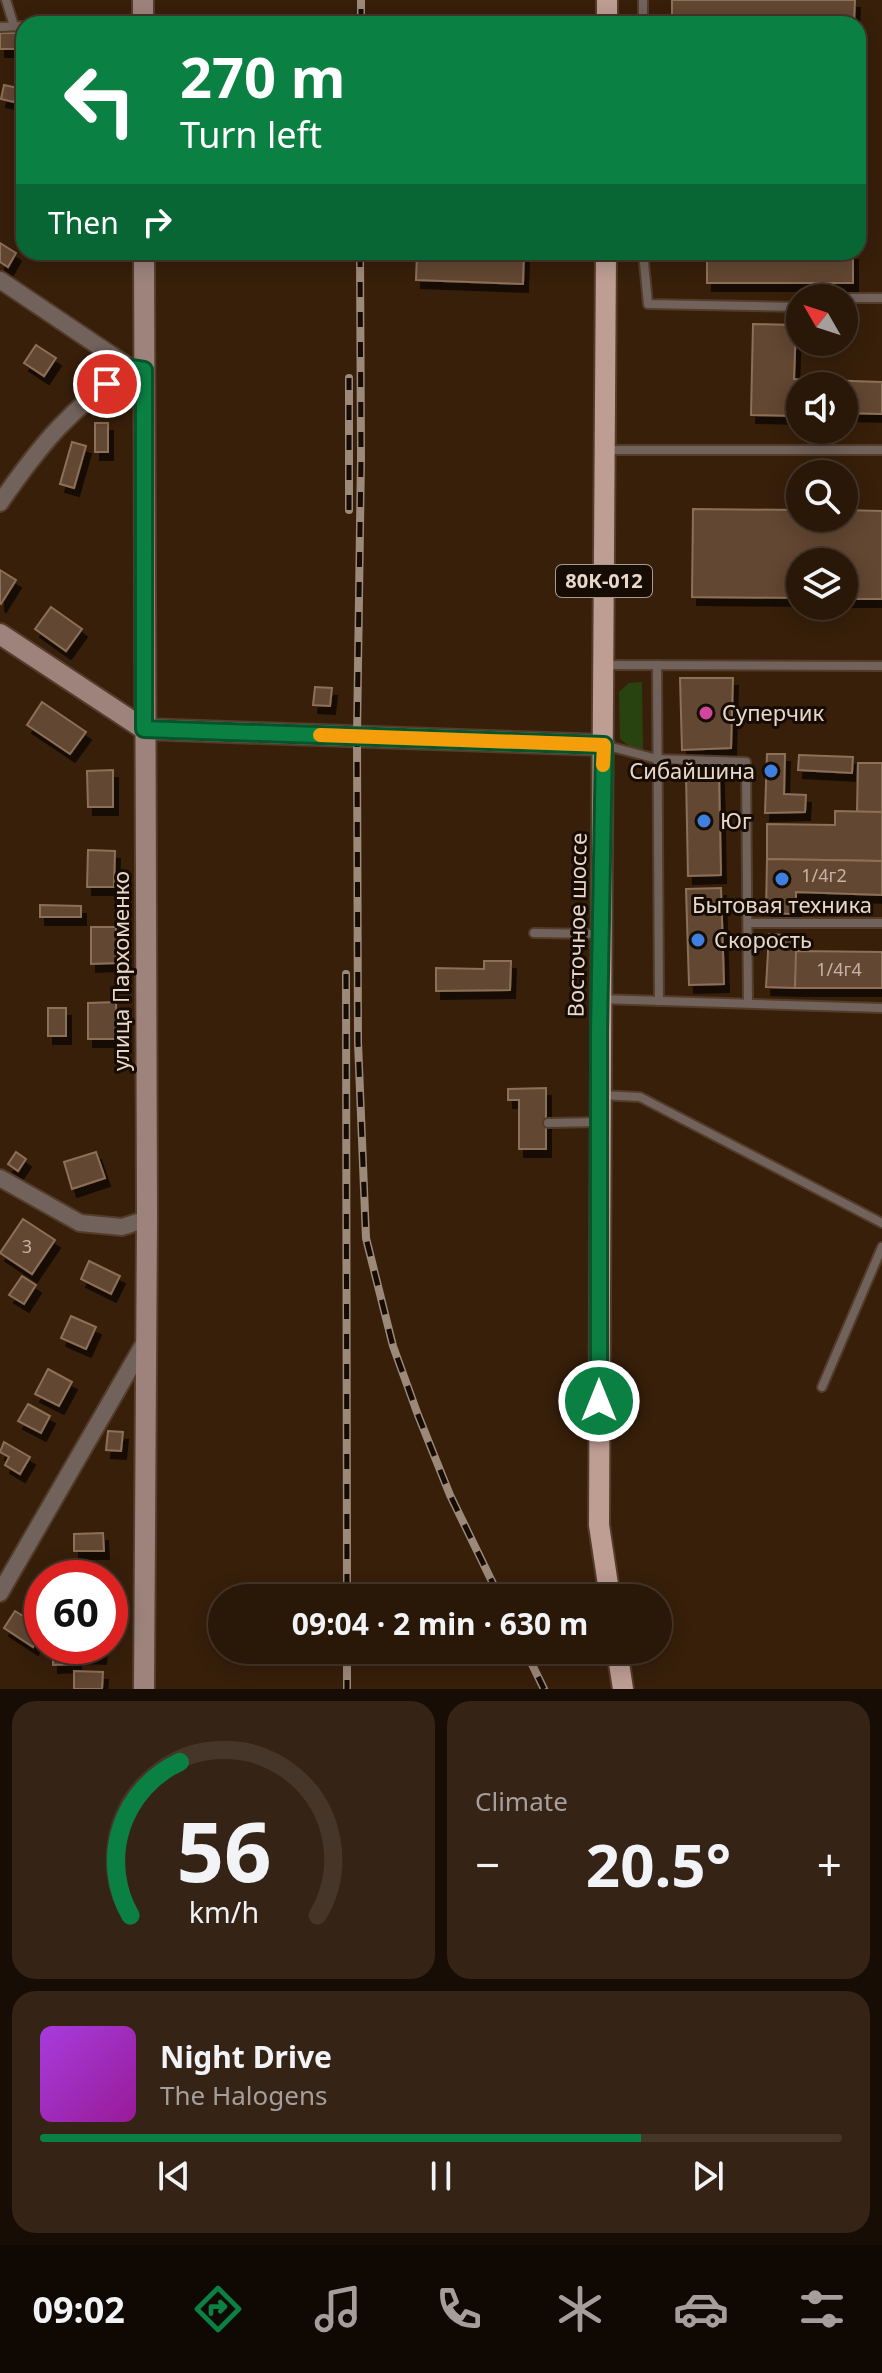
<!DOCTYPE html>
<html lang="en">
<head>
<meta charset="utf-8">
<style>
	body { margin:0; font-family:"Noto Sans",sans-serif; background:#352416; color:#f1f3f6; height:100vh; display:flex; flex-direction:column; font-size:30px; white-space:nowrap }
	* { box-sizing:border-box; margin:0 }
	p { font-size:26px; color:#a59f9c }
	.icon { flex:none; width:44px; height:44px; fill:none; stroke:currentColor; stroke-width:2; stroke-linecap:round; stroke-linejoin:round }
	.map { position:relative; height:1689px; overflow:hidden }
	.sheet { display:flex; flex-direction:column; gap:12px; padding:12px; background:#170d04; flex:1 }
	.sheet>* { flex:none }
	.hud { position:absolute; left:16px; top:16px; width:850px; height:244px; border-radius:24px; box-shadow:0 4px 20px #0003,0 0 0 2px #453629; background:#0b8043; color:#fff; overflow:hidden }
	.needle { width:52px; rotate:309deg }
	.buttons { position:absolute; left:786px; top:284px; display:grid; gap:16px }
	.buttons a { display:grid; place-items:center; width:72px; height:72px; border-radius:50%; background:#291708; box-shadow:0 4px 20px #0003,0 0 0 2px #453629; font-size:40px }
	.speed { position:absolute; left:24px; top:1560px; display:flex; gap:16px; font-size:40px; font-weight:700; text-align:center }
	.speed>* { display:grid; place-content:center; width:104px; height:104px; border-radius:50%; background:#291708; box-shadow:0 4px 20px #0003,0 0 0 2px #453629; line-height:1 }
	.speed .limit { border:12px solid #d22; background:#fff; color:#111 }
	.pin { position:absolute; display:grid; place-items:center; width:68px; height:68px; color:#fff; margin:-34px; border:4px solid #fff; border-radius:50%; box-shadow:0 2px 8px #0007 }
	.me { position:absolute; width:88px; margin:-44px; rotate:0deg; stroke-linejoin:round; filter:drop-shadow(0 0 6px #0008) }
	.turn { display:flex; align-items:center; gap:28px; height:168px; padding:0 32px; font-size:36px }
	.turn .icon { width:104px; height:104px; stroke-width:2.5 }
	.turn b { display:block; font-size:56px; line-height:68px }
	.then { display:flex; align-items:center; height:76px; padding:0 32px; background:#0003; gap:16px; font-size:30px }
	.big { font-size:60px; font-weight:700; line-height:1.1 }
	.sheet .tile { flex:1; display:flex; flex-direction:column; justify-content:center; gap:12px; min-width:0; padding:0 28px; border-radius:24px; background:#352416 }
	.sheet .dial { align-items:center; gap:0 }
	.dial svg { height:208px; overflow:visible; fill:none; stroke:#453629; stroke-width:7; stroke-linecap:round; text-anchor:middle }
	.dial text { fill:#f1f3f6; stroke:none }
	.song { display:flex; align-items:center; gap:24px }
	.cover { width:96px; height:96px; border-radius:12px; background:linear-gradient(135deg,hsl(280 70% 55%),hsl(300 70% 35%)) }
	.played { height:8px; border-radius:4px; background:linear-gradient(90deg,#0b8043 75%,#453629 75%) }
	.keys { display:flex; justify-content:space-around; direction:ltr }
	.heat { display:flex; justify-content:space-between; align-items:center; font-size:44px; direction:ltr }
	.sheet .tiles { flex:1; display:grid; gap:12px; grid-template-columns:1fr 1fr }
	.tile:last-child { grid-column:span 2 }
	.trip { position:absolute; left:208px; top:1584px; width:464px; height:80px; border-radius:40px; background:#291708; box-shadow:0 4px 20px #0003,0 0 0 2px #453629; font-weight:700; line-height:80px; text-align:center }
	.dock { display:flex; height:128px; justify-content:space-around; align-items:center; background:#100903; color:#a59f9c }
	.dock .icon { width:56px; height:56px }
	.dock .selected { color:#0b8043 }
	.dock b { font-size:36px; color:#f1f3f6 }
	.map>svg:first-child { display:block }
	.green { fill:#284310 }
	.building { fill:#624732; stroke:#8c6f58; stroke-width:2; filter:url(#shadow) }
	.lines { fill:none; stroke-linecap:round; stroke-linejoin:round }
	.service-casing { stroke:#533c29; stroke-width:12 }
	.minor-casing { stroke:#533c29; stroke-width:20 }
	.secondary-casing { stroke:#533c29; stroke-width:24 }
	.primary-casing { stroke:#533c29; stroke-width:24 }
	.service { stroke:#72625c; stroke-width:8 }
	.minor { stroke:#72625c; stroke-width:16 }
	.secondary { stroke:#9d837b; stroke-width:20 }
	.primary { stroke:#be9d93; stroke-width:20 }
	.rail-casing { stroke:#9d8979; stroke-width:8 }
	.rail { stroke:#170c04; stroke-width:5; stroke-dasharray:15; stroke-linecap:butt }
	.route-casing { stroke:#07532c; stroke-width:20 }
	.route { stroke:#0b8043; stroke-width:14 }
	.slow { stroke:#f59e0b; stroke-width:14 }
	.hotel-dot { fill:#d1479c; stroke:#170c04; stroke-width:3 }
	.shop-dot { fill:#3f7fe0; stroke:#170c04; stroke-width:3 }
	.labels { text-anchor:middle; stroke-width:6; stroke-linejoin:round; paint-order:stroke }
	.number-label { font-size:18px; fill:#c6b3a5 }
	.shield { fill:#170c04; stroke:#a99a8f; stroke-width:2 }
	.shield-label { font-size:20px; font-weight:bold; fill:#e8d7cb }
	.poi-label { font-size:22px; fill:#e8d7cb; stroke:#170c04; text-anchor:start }
	.street-label { font-size:22px; fill:#e8d7cb; stroke:#170c04 }
</style>
</head>
<body>
<div class="map">
<svg width="882" height="1689" viewBox="0 0 882 1689">
	<defs>
		<filter id="shadow"><feDropShadow dx="5" dy="8" stdDeviation="0" flood-color="#0009"/></filter>
	</defs>
	<rect width="100%" height="100%" fill="#371f0a"/>
	<!-- green -->
	<path class="green" d="M642 682 643 749H633L620 739 619 692 629 683Z"/>
	<!-- building -->
	<g class="building">
		<path d="M672 0H855L854 24H672Z"/>
		<rect x="0" y="33" width="24" height="16"/>
		<path d="M4 85 18 88 14 102 1 99Z"/>
		<path d="M0 243 16 253 8 267 0 262Z"/>
		<path d="M417 252H524L523 284 416 280Z"/>
		<rect x="707" y="252" width="146" height="31"/>
		<path d="M753 324 796 325 794 379 882 382V414L844 413V386H800V412H794V416L751 415Z"/>
		<path d="M36 345 56 358 44 376 24 363Z"/>
		<rect x="95" y="423" width="13" height="29"/>
		<path d="M72 442 86 446 74 488 60 484Z"/>
		<path d="M693 509 800 510V518H844V510L882 511V599H844V562H800V598L692 597Z"/>
		<path d="M0 570 16 580 1 604 0 603Z"/>
		<path d="M51 607 82 629 66 651 35 629Z"/>
		<path d="M680 678H733L731 748 682 750Z"/>
		<path d="M315 687 332 688 330 706 313 705Z"/>
		<path d="M42 702 86 732 70 754 27 725Z"/>
		<path d="M767 754H785L784 794 806 795 805 812 765 813Z"/>
		<path d="M799 755 853 757 852 773 798 770Z"/>
		<path d="M858 763H882V812H857Z"/>
		<path d="M113 770V807H88L87 771Z"/>
		<path d="M686 774H719L721 875 688 876Z"/>
		<path d="M835 811 882 812V861L767 859V824L835 825Z"/>
		<path d="M88 850 115 851 114 887H87Z"/>
		<path d="M767 859 882 861V895L796 892V914L766 913Z"/>
		<path d="M721 888 724 984 689 985 686 889Z"/>
		<path d="M40 905 81 906V917H40Z"/>
		<path d="M91 927H116V963L91 964Z"/>
		<path d="M769 934 798 936 795 988 766 987Z"/>
		<path d="M796 951 882 952V988H795Z"/>
		<path d="M484 961H511L510 990 436 991V968L484 969Z"/>
		<path d="M116 1002 117 1039H88V1003Z"/>
		<rect x="48" y="1008" width="18" height="28"/>
		<path d="M546 1088V1149H519V1100H508V1089Z"/>
		<path d="M16 1152 26 1159 18 1171 8 1164Z"/>
		<path d="M96 1152 105 1178 72 1189 64 1162Z"/>
		<path d="M23 1219 55 1240 32 1274 0 1253Z"/>
		<path d="M89 1261 120 1276 111 1294 81 1279Z"/>
		<path d="M22 1276 36 1285 24 1304 9 1295Z"/>
		<path d="M71 1316 96 1327 86 1349 61 1338Z"/>
		<path d="M48 1369 72 1382 59 1406 35 1394Z"/>
		<path d="M28 1404 50 1416 41 1433 18 1421Z"/>
		<path d="M108 1431 123 1432 121 1451 106 1450Z"/>
		<path d="M4 1442 30 1457 20 1474 5 1465 9 1457 0 1452Z"/>
		<path d="M103 1533 104 1551H74V1534Z"/>
		<path d="M69 1566 96 1568 95 1578H68Z"/>
		<path d="M15 1611 42 1628 33 1647 4 1628Z"/>
		<path d="M74 1646H102L101 1656 73 1655Z"/>
		<path d="M53 1657H76V1664L53 1665Z"/>
		<path d="M74 1671 103 1672 102 1689H74Z"/>
	</g>
	<g class="lines">
		<!-- service casing -->
		<g class="service-casing">
			<g id="service">
				<path d="M6 0 14 26"/>
				<path d="M54 24 142 19"/>
				<path d="M643 24V0"/>
				<path d="M0 27 24 26"/>
				<path d="M643 252 648 304 800 307"/>
				<path d="M844 298H882"/>
				<path d="M606 450H882"/>
				<path d="M604 665 882 666"/>
				<path d="M657 665 659 1001"/>
				<path d="M604 745 657 759 746 762 748 1003"/>
				<path d="M748 923H882"/>
				<path d="M534 933 599 934"/>
				<path d="M600 999 882 1008"/>
				<path d="M600 1095 640 1097 882 1223"/>
				<path d="M548 1123 598 1122"/>
				<path d="M822 1387 882 1247"/>
			</g>
		</g>
		<!-- minor casing -->
		<g class="minor-casing">
			<g id="minor">
				<path d="M0 280 131 368 139 369"/>
				<path d="M0 503C40 445 71 407 131 368"/>
				<path d="M0 1178 80 1223 122 1227 147 1219"/>
				<path d="M0 1593 145 1342"/>
			</g>
		</g>
		<!-- secondary casing -->
		<g class="secondary-casing">
			<g id="secondary">
				<path d="M143 0V24"/>
				<path d="M144 252 147 1219 144 1689"/>
				<path d="M0 634 144 729 604 745"/>
			</g>
		</g>
		<!-- primary casing -->
		<g class="primary-casing">
			<g id="primary">
				<path d="M607 24V0"/>
				<path d="M606 252C604 676 599 1101 599 1525L610 1598"/>
				<path d="M617 1650 623 1689"/>
			</g>
		</g>
		<!-- service -->
		<use href="#service" class="service"/>
		<!-- minor -->
		<use href="#minor" class="minor"/>
		<!-- secondary -->
		<use href="#secondary" class="secondary"/>
		<!-- primary -->
		<use href="#primary" class="primary"/>
		<!-- rail casing -->
		<g class="rail-casing">
			<g id="rail">
				<path d="M361 24V0"/>
				<path d="M360 252 361 458 357 736 358 1042 366 1238 393 1346 418 1415 450 1495 500 1598"/>
				<path d="M349 510V378"/>
				<path d="M346 974 347 1598"/>
				<path d="M347 1650V1689"/>
				<path d="M525 1650 544 1689"/>
			</g>
		</g>
		<!-- rail -->
		<use href="#rail" class="rail"/>
	</g>
	<g class="lines">
		<!-- route casing -->
		<g class="route-casing">
			<path id="route" d="M107 384 131 368 144 370V729L604 745 599 1032V1401"/>
		</g>
		<!-- route -->
		<use href="#route" class="route"/>
		<!-- slow -->
		<path class="slow" d="M320 735 604 745 603 765"/>
	</g>
	<!-- markers -->
	<circle class="hotel-dot" cx="706" cy="713" r="8"/>
	<g class="shop-dot">
		<circle cx="771" cy="771" r="8"/>
		<circle cx="704" cy="821" r="8"/>
		<circle cx="782" cy="879" r="8"/>
		<circle cx="698" cy="940" r="8"/>
	</g>
	<g class="labels">
		<!-- number labels -->
		<g class="number-label">
			<text x="824" y="882">1/4г2</text>
			<text x="839" y="976">1/4г4</text>
			<text x="27" y="1253">3</text>
		</g>
		<!-- shield labels -->
		<rect class="shield" x="556" y="565" width="96" height="32" rx="6"/>
		<g class="shield-label">
			<text x="604" y="588">80К-012</text>
		</g>
		<!-- poi labels -->
		<g class="poi-label">
			<text x="722" y="721">Суперчик</text>
			<text x="755" y="779" text-anchor="end">Сибайшина</text>
			<text x="720" y="829">Юг</text>
			<text x="782" y="913" text-anchor="middle">Бытовая техника</text>
			<text x="714" y="948">Скорость</text>
		</g>
		<!-- street labels -->
		<g class="street-label">
			<text transform="translate(577 925) rotate(-89)" y="8">Восточное шоссе</text>
			<text transform="translate(121 971) rotate(-90)" y="8">улица Пархоменко</text>
		</g>
	</g>
</svg>
<div class="buttons">
<a><svg class="needle" viewBox="-14 -14 28 28"><path d="M0-13l5 13h-10z" fill="#e53935"/><path d="M0 13l5-13h-10z" fill="#a59f9c"/></svg></a>
<a><svg class="icon" aria-label="sound" viewBox="0 0 24 24"><path d="M4 9h4l5-4v14l-5-4H4zM17 9q2 3 0 6"/></svg></a>
<a><svg class="icon" aria-label="search" viewBox="0 0 24 24"><circle cx="10" cy="10" r="6"/><path d="M15 15l6 6"/></svg></a>
<a><svg class="icon" aria-label="layers" viewBox="0 0 24 24"><path d="M12 4l9 5-9 5-9-5zM3 14l9 5 9-5"/></svg></a>
</div>
<div class="speed"><div class="limit">60</div></div>
<div class="pin" style="left:107px;top:384px;background:#d93025"><svg class="icon" aria-label="arrive" viewBox="0 0 24 24"><path d="M6 21V4h12l-3 4 3 4H6"/></svg></div>
<svg class="me" style="left:599px;top:1401px" viewBox="-20 -20 40 40"><circle r="17" fill="#0b8043" stroke="#fff" stroke-width="3"/><path d="M0-11L8 9 0 5-8 9z" fill="#fff"/></svg>
<div class="trip">09:04 · 2 min · 630 m</div>
<div class="hud">
<div class="turn"><svg class="icon" aria-label="left" viewBox="0 0 24 24"><path d="M17 20v-9H6M10 6l-5 5 5 5"/></svg><div><b>270 m</b>Turn left</div></div>
<div class="then">Then<svg class="icon" aria-label="right" viewBox="0 0 24 24"><path d="M7 20v-9h11M14 6l5 5-5 5"/></svg></div>
</div>
</div>
<section class="sheet">
<div class="tiles">
<div class="tile dial"><svg viewBox="0 0 100 80">
<path d="M14 69A42 42 0 1 1 86 69"/>
<path d="M14 69A42 42 0 0 1 33 10" stroke="#0b8043"/>
<text x="50" y="56" font-size="32" font-weight="700">56</text>
<text x="50" y="72" font-size="11">km/h</text>
</svg></div>
<div class="tile"><p>Climate</p>
<div class="heat"><a>−</a><b class="big">20.5°</b><a>+</a></div>
</div>
<div class="tile">
<div class="song"><i class="cover"></i><div><b>Night Drive</b><p>The Halogens</p></div></div>
<div class="played"></div>
<div class="keys"><svg class="icon" aria-label="previous" viewBox="0 0 24 24"><path d="M18 5L8 12l10 7zM5 5v14"/></svg><svg class="icon" aria-label="pause" viewBox="0 0 24 24"><path d="M8 5v14M16 5v14"/></svg><svg class="icon" aria-label="next" viewBox="0 0 24 24"><path d="M6 5l10 7-10 7zM19 5v14"/></svg></div>
</div>
</div>
</section>
<nav class="dock">
<b>09:02</b>
<svg class="icon selected" aria-label="directions" viewBox="0 0 24 24"><path d="M12 3l9 9-9 9-9-9zM9 14v-3h6M13 9l2 2-2 2"/></svg>
<svg class="icon" aria-label="music" viewBox="0 0 24 24"><path d="M9 18V5l10-2v13"/><circle cx="6" cy="18" r="3"/><circle cx="16" cy="16" r="3"/></svg>
<svg class="icon" aria-label="phone" viewBox="0 0 24 24"><path d="M5 4h4l2 5-3 2q2 4 5 5l2-3 5 2v4C11 20 4 13 5 4z"/></svg>
<svg class="icon" aria-label="climate" viewBox="0 0 24 24"><path d="M12 3v18M4 7l16 10M4 17L20 7"/></svg>
<svg class="icon" aria-label="car" viewBox="0 0 24 24"><path d="M5 17H2v-5l4-1 3-4h7l3 4 3 1v5h-3M9 17h6M6 11h13"/><circle cx="7" cy="17" r="2"/><circle cx="17" cy="17" r="2"/></svg>
<svg class="icon" aria-label="filters" viewBox="0 0 24 24"><path d="M4 7h16M4 17h16"/><circle cx="9" cy="7" r="2"/><circle cx="15" cy="17" r="2"/></svg>
</nav>
</body>
</html>
